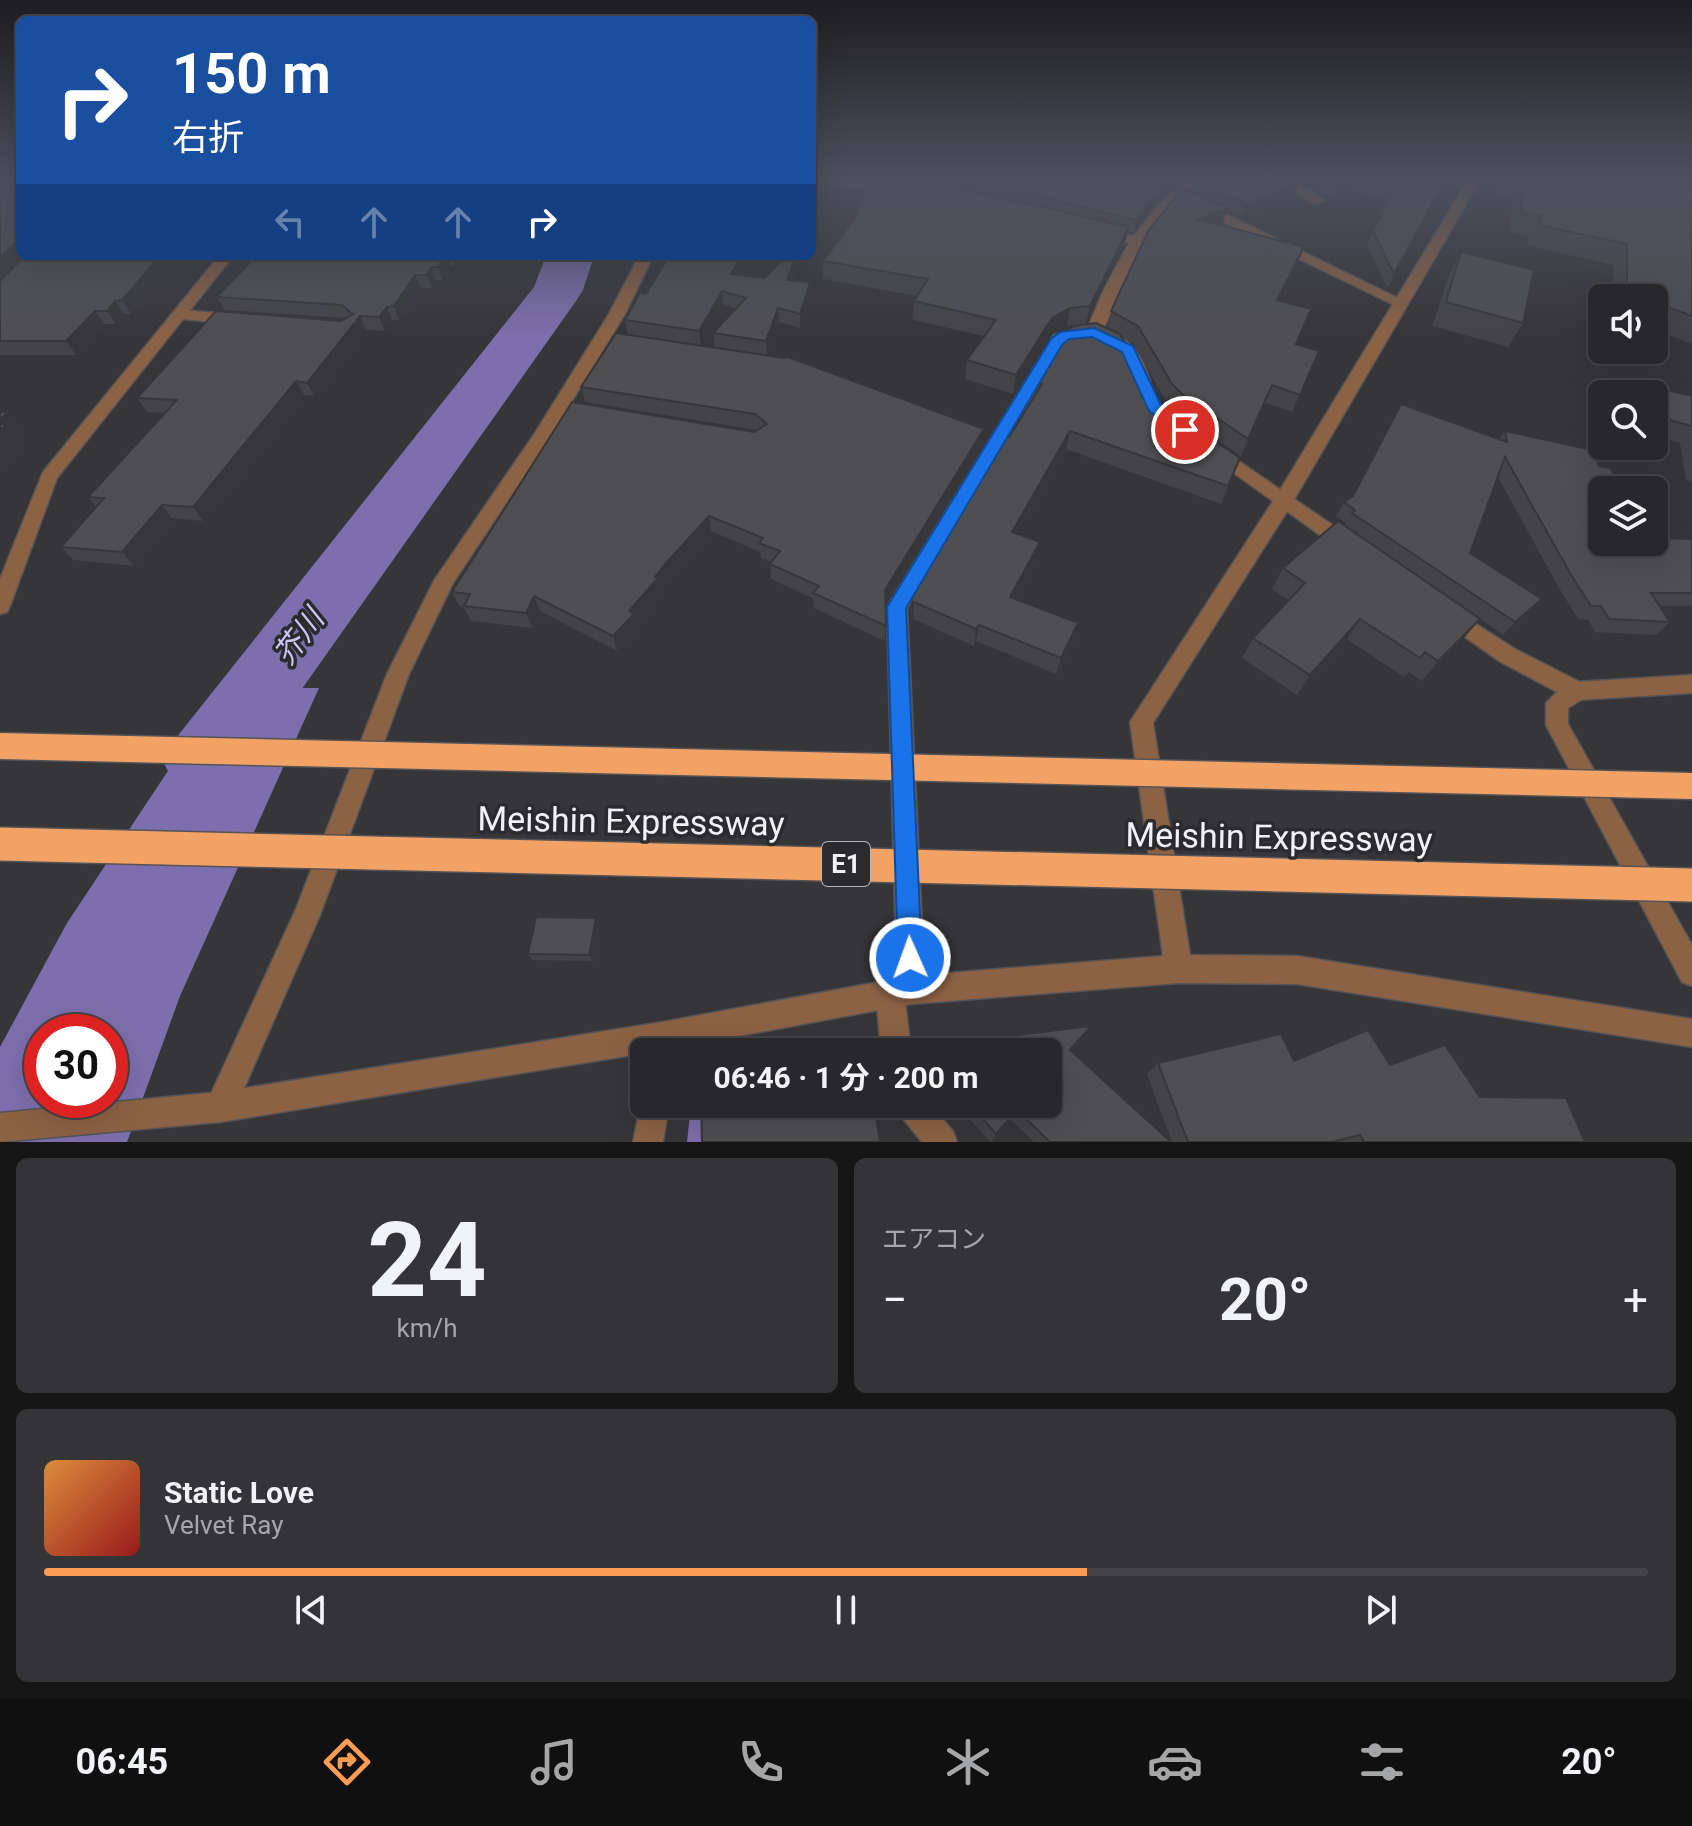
<!DOCTYPE html>
<html lang="ja">
<head>
<meta charset="utf-8">
<style>
	body { margin:0; font-family:Roboto,"Noto Sans JP",sans-serif; background:#343436; color:#f1f3f6; height:100vh; display:flex; flex-direction:column; font-size:30px; white-space:nowrap }
	* { box-sizing:border-box; margin:0 }
	p { font-size:26px; color:#a5a6a8 }
	.icon { flex:none; width:44px; height:44px; fill:none; stroke:currentColor; stroke-width:2; stroke-linecap:round; stroke-linejoin:round }
	.map { position:relative; height:1142px; overflow:hidden }
	.panel { display:flex; flex-direction:column; gap:16px; padding:16px; background:#161617; flex:1 }
	.panel>* { flex:none }
	.banner { position:absolute; left:16px; top:16px; width:800px; height:244px; border-radius:12px; box-shadow:0 8px 32px #0002,0 0 0 2px #444447; background:#1a4fa0; color:#fff; overflow:hidden }
	.buttons { position:absolute; left:1588px; top:284px; display:grid; gap:16px }
	.buttons a { display:grid; place-items:center; width:80px; height:80px; border-radius:12px; background:#28282a; box-shadow:0 8px 32px #0002,0 0 0 2px #444447; font-size:40px }
	.speed { position:absolute; left:24px; top:1014px; display:flex; gap:16px; font-size:40px; font-weight:700; text-align:center }
	.speed>* { display:grid; place-content:center; width:104px; height:104px; border-radius:50%; background:#28282a; box-shadow:0 8px 32px #0002,0 0 0 2px #444447; line-height:1 }
	.speed .limit { border:12px solid #d22; background:#fff; color:#111 }
	.pin { position:absolute; display:grid; place-items:center; width:68px; height:68px; color:#fff; margin:-34px; border:4px solid #fff; border-radius:50%; box-shadow:0 2px 8px #0007 }
	.me { position:absolute; width:88px; margin:-44px; rotate:358deg; stroke-linejoin:round; filter:drop-shadow(0 0 6px #0008) }
	.turn { display:flex; align-items:center; gap:28px; height:168px; padding:0 24px; font-size:36px }
	.turn .icon { width:104px; height:104px; stroke-width:2.5 }
	.turn b { display:block; font-size:56px; line-height:68px }
	.lanes { display:flex; align-items:center; height:76px; padding:0 24px; background:#0003; justify-content:center; gap:40px; direction:ltr }
	.lanes .off { opacity:.35 }
	.big { font-size:60px; font-weight:700; line-height:1.1 }
	.panel .tile { flex:1; display:flex; flex-direction:column; justify-content:center; gap:12px; min-width:0; padding:0 28px; border-radius:12px; background:#343436 }
	.panel .dial { align-items:center; gap:0 }
	.dial b { font-size:104px; line-height:1 }
	.song { display:flex; align-items:center; gap:24px }
	.cover { width:96px; height:96px; border-radius:12px; background:linear-gradient(135deg,hsl(30 70% 55%),hsl(0 70% 35%)) }
	.played { height:8px; border-radius:4px; background:linear-gradient(90deg,#fc9d53 65%,#444447 65%) }
	.keys { display:flex; justify-content:space-around; direction:ltr }
	.heat { display:flex; justify-content:space-between; align-items:center; font-size:44px; direction:ltr }
	.panel .tiles { flex:1; display:grid; gap:16px; grid-template-columns:1fr 1fr }
	.tile:last-child { grid-column:span 2 }
	.trip { position:absolute; left:630px; top:1038px; width:432px; height:80px; border-radius:12px; background:#28282a; box-shadow:0 8px 32px #0002,0 0 0 2px #444447; font-weight:700; line-height:80px; text-align:center }
	.tab-bar { display:flex; height:128px; justify-content:space-around; align-items:center; background:#101011; color:#a5a6a8 }
	.tab-bar .icon { width:56px; height:56px }
	.tab-bar .on { color:#fc9d53 }
	.tab-bar b { font-size:36px; color:#f1f3f6 }
	.map>svg:first-child { display:block }
	.water { fill:#7c6fad; fill-rule:evenodd }
	.lines { fill:none; stroke-linecap:round; stroke-linejoin:round }
	.stream { fill:#7c6fad; fill-rule:evenodd }
	.river { fill:#7c6fad; fill-rule:evenodd }
	.minor-casing { stroke:#545356; stroke-width:3 }
	.tertiary-casing { stroke:#545356; stroke-width:3 }
	.minor { fill:#8c6244; fill-rule:evenodd }
	.tertiary { fill:#8c6244; fill-rule:evenodd }
	.motorway-bridge-far1-casing { stroke:#545356; stroke-width:29; stroke-linecap:butt }
	.motorway-bridge-casing { stroke:#545356; stroke-width:36; stroke-linecap:butt }
	.motorway-bridge-far1 { stroke:#f3a266; stroke-width:26 }
	.motorway-bridge { stroke:#f3a266; stroke-width:33 }
	.wall { fill:#444447 }
	.shaded-wall { fill:#373739 }
	.building { fill:#4f4f52; stroke:#373739; stroke-width:2 }
	.route { fill:#1a73e8; stroke:#114b97; stroke-width:2 }
	.labels { text-anchor:middle; stroke-width:7; stroke-linejoin:round; paint-order:stroke }
	.shield { fill:#2b2b2e; stroke:#b6b6b9; stroke-width:2 }
	.shield-label { font-size:26px; font-weight:bold; fill:#f2f2f4 }
	.water-label { font-size:30px; font-style:italic; fill:#cfc5fb; stroke:#2b2b2e }
	.near-street-label { font-size:34px; fill:#f2f2f4; stroke:#2b2b2e }
</style>
</head>
<body>
<div class="map">
<svg width="1692" height="1142" viewBox="0 0 1692 1142">
	<rect width="100%" height="100%" fill="#363538"/>
	<!-- water -->
	<path class="water" d="M223 688H319L180 996 127 1142H0V1047L67 923ZM42 1032H110V1100H42Z"/>
	<g class="lines">
		<!-- stream -->
		<path class="stream" d="M691 1104H707L703 1142H687Z"/>
		<!-- river -->
		<path class="river" d="M546 256H594L583 290 576 301 232 788 204 799 176 788 164 763 176 738 534 287Z"/>
		<!-- minor casing -->
		<g class="minor-casing">
			<g id="minor">
				<path d="M812 177 895 182 901 186 895 190 812 182Z"/>
				<path d="M1191 177H1205L1185 194 1408 303 1401 307 1396 306 1178 200 1141 246 1103 330C1131 337 1142 355 1150 381L1148 385H1136C1131 375 1130 364 1124 355 1111 337 1085 333 1066 341L907 608 925 990 921 1000 911 1004 905 1001 911 1052H881L876 994 880 984 890 980 897 983 887 607 1054 335 1088 327 1104 289 1129 243 1097 235V229L1134 236 1158 205Z"/>
				<path d="M1279 177H1294L1292 180 1325 201 1313 204 1279 183Z"/>
				<path d="M639 256H653L625 314 550 437 453 583 409 674 320 915 231 1118 220 1122 209 1118 205 1107 296 909 387 674 435 579 535 433 609 314Z"/>
				<path d="M178 310 234 314 242 319 234 324 173 318 170 315Z"/>
				<path d="M1215 445 1356 541 1359 546 1356 551H1342L1209 455 1206 451Z"/>
				<path d="M1448 606 1515 649 1584 684 1587 691 1584 698 1568 708V724L1692 945V986L1682 982 1546 725V703L1557 692 1499 661 1441 620 1438 614 1441 608Z"/>
				<path d="M643 1093 644 1104H669L663 1142H633Z"/>
				<path d="M896 1104H930L953 1131 957 1142H922L900 1115Z"/>
			</g>
		</g>
		<!-- tertiary casing -->
		<g class="tertiary-casing">
			<g id="tertiary">
				<path d="M1470 177H1482L1291 505 1153 723 1190 955 1297 956 1692 1019V1047L1297 984 1178 983 911 1004 663 1050 220 1122 0 1142V1113L220 1092 663 1022 911 976 1163 956 1130 722 1277 495Z"/>
				<path d="M219 256H233L57 478 10 606 7 612 0 614V579L43 472Z"/>
				<path d="M1692 675V693L1576 700 1568 698 1565 691 1568 684 1576 682Z"/>
			</g>
		</g>
		<!-- minor -->
		<use href="#minor" class="minor"/>
		<!-- tertiary -->
		<use href="#tertiary" class="tertiary"/>
		<!-- motorway-bridge-far1 casing -->
		<g class="motorway-bridge-far1-casing">
			<path id="motorway-bridge-far1" d="M0 746 1692 786"/>
		</g>
		<!-- motorway-bridge casing -->
		<g class="motorway-bridge-casing">
			<path id="motorway-bridge" d="M0 844 1692 885"/>
		</g>
		<!-- motorway-bridge-far1 -->
		<use href="#motorway-bridge-far1" class="motorway-bridge-far1"/>
		<!-- motorway-bridge -->
		<use href="#motorway-bridge" class="motorway-bridge"/>
	</g>
	<!-- wall -->
	<g class="wall">
		<path d="M0 177H20V256L0 280Z"/>
		<path d="M870 177H1191L1162 195 1133 233 1128 231 1124 245 1086 324 1067 326 1049 336 1013 394 965 379 967 360 984 336 913 320 914 301 917 296 823 279V261L855 218Z"/>
		<path d="M1296 177H1447L1387 288 1367 244 1389 200 1344 189 1340 180 1331 198 1296 179Z"/>
		<path d="M1485 177H1692V344L1654 329V298H1613V265L1527 245 1529 236 1510 232 1512 198 1494 195 1495 184 1483 181Z"/>
		<path d="M1194 181 1295 196 1240 217 1226 210 1222 225 1297 264 1278 301 1296 344 1319 351 1292 412 1264 402 1241 456 1176 412 1166 401 1133 343 1121 336 1155 395 1165 407 1240 458 1221 504 1066 449 1017 534 1036 559 1015 598 1073 640 1056 674 976 641 974 646 913 619 911 622V592L1034 397 1037 382 1107 328 1111 311 1191 191Z"/>
		<path d="M1461 252 1523 323 1508 347 1432 326 1449 275Z"/>
		<path d="M25 256H179L131 314H124L116 324H105L76 355H0V281Z"/>
		<path d="M254 256H461L455 266H451L442 280H436L432 288H421L399 320H392L385 331 366 330 314 396 304 395 203 521 172 518 134 566 73 560 61 547 96 507 88 497 165 413 147 412 137 398 346 318 225 310 217 297 255 257Z"/>
		<path d="M669 256H750L739 275 765 278 786 256H801L793 281 810 296 800 328 779 322 767 355 715 347 713 333 737 309 723 304 701 345 628 334 625 320 646 294Z"/>
		<path d="M1617 378 1692 396V482L1686 480 1680 443 1654 436V394H1605Z"/>
		<path d="M581 387 982 445 885 604V641L814 608 813 598 771 579 770 564 771 562 761 558 760 552 711 531 669 578 661 589 662 593 637 623 638 629 617 651 540 611 533 628 471 621 464 608 460 607 452 592 757 430 585 402Z"/>
		<path d="M1401 404 1499 439 1505 431 1602 542 1692 539V606H1660L1670 622 1656 635 1595 632 1588 620 1578 619 1559 588 1498 477 1470 553 1542 599 1530 613 1503 635 1480 619 1463 639 1422 681 1409 672 1404 677 1347 639 1297 695 1242 658 1253 638 1289 600 1272 589 1283 568 1345 526 1346 523 1336 516 1344 502 1352 497Z"/>
		<path d="M596 918 600 924 593 961 532 960 528 954Z"/>
		<path d="M1083 1038 1071 1052 1171 1142H1034L1011 1120 992 1142H990L957 1104H1048V1052H920L921 1047Z"/>
		<path d="M1294 1061 1390 1065 1480 1097 1585 1142H1172L1147 1074 1158 1063Z"/>
	</g>
	<!-- shaded-wall -->
	<g class="shaded-wall">
		<path d="M1174 177H1191L1162 195 1133 233 1136 220 1165 183Z"/>
		<path d="M1299 183 1295 196 1240 217 1245 204Z"/>
		<path d="M1227 208 1222 225 1198 219Z"/>
		<path d="M1129 227 1124 245 1086 324 1090 306Z"/>
		<path d="M17 241 20 244V256H25L0 280V257Z"/>
		<path d="M1304 247 1297 264 1270 317 1277 300Z"/>
		<path d="M160 256H179L131 314 122 300Z"/>
		<path d="M444 256H447L451 266 442 280 438 267Z"/>
		<path d="M452 256H461L455 266Z"/>
		<path d="M741 256H750L732 288 731 274Z"/>
		<path d="M796 256H801L788 294 787 280Z"/>
		<path d="M431 267 436 280 432 288 427 275Z"/>
		<path d="M415 275 421 288 399 320 394 306Z"/>
		<path d="M810 282V296L800 328V314Z"/>
		<path d="M722 291 723 304 701 345 699 331Z"/>
		<path d="M115 301 124 314 116 324 107 311Z"/>
		<path d="M387 307 392 320 385 331 379 317Z"/>
		<path d="M778 308 779 322 767 355 766 341Z"/>
		<path d="M1070 308 1067 326 1049 336 1013 394 1016 375 1052 318Z"/>
		<path d="M95 311 105 324 76 355 66 341Z"/>
		<path d="M360 316 366 330 314 396 307 383Z"/>
		<path d="M296 381 304 395 203 521 193 507Z"/>
		<path d="M8 412 26 434 20 440 25 445 0 470V420Z"/>
		<path d="M984 429 982 445 884 605 885 590Z"/>
		<path d="M1070 431 1066 449 1009 549 1012 532Z"/>
		<path d="M162 505 172 518 134 566 122 552Z"/>
		<path d="M709 516 711 531 669 578 661 589 662 593 637 623 638 629 617 651 613 636 629 611 666 563Z"/>
		<path d="M1040 542 1036 559 1007 613 1010 597Z"/>
		<path d="M534 596 540 611 533 628 526 613Z"/>
		<path d="M1542 599 1530 613 1503 635 1515 622Z"/>
		<path d="M914 602 913 619 911 622 912 605Z"/>
		<path d="M1360 619 1347 639 1297 695 1310 675Z"/>
		<path d="M1480 619 1463 639 1422 681 1438 661Z"/>
		<path d="M1078 623 1073 640 1056 674 1061 658Z"/>
		<path d="M979 625 976 641 974 646 976 629Z"/>
		<path d="M596 918 600 924 593 961 589 955Z"/>
		<path d="M1091 1026 1083 1038 1062 1062 1070 1050Z"/>
		<path d="M1017 1110 1011 1120 991 1142 996 1134Z"/>
	</g>
	<!-- building -->
	<g class="building">
		<path d="M0 177H20V241H17L0 257V194H13V182H0Z"/>
		<path d="M870 177 977 192 1129 227 1090 306 1070 308 1052 318 1016 375 967 360 996 320 914 301 928 279 823 261 855 218Z"/>
		<path d="M950 177H1174L1165 183 1136 220 976 181Z"/>
		<path d="M1198 177H1289L1299 183 1245 204 1194 181Z"/>
		<path d="M1321 177H1340L1336 185Z"/>
		<path d="M1351 177H1447L1394 274 1373 231 1395 188Z"/>
		<path d="M1514 177H1692V316L1654 302V298H1643L1627 292V244L1539 225 1541 216 1521 212 1523 179Z"/>
		<path d="M1183 187 1227 208 1198 219 1304 247 1277 300 1311 309 1296 344 1319 351 1300 395 1272 385 1248 439 1182 394 1172 384 1138 326 1111 311 1148 231Z"/>
		<path d="M1461 252 1534 270 1523 323 1446 302Z"/>
		<path d="M25 256H160L122 300 115 301 107 311H95L66 341H0V281Z"/>
		<path d="M256 256H444L438 267H431L427 275H415L394 306 387 307 379 317 360 316 307 383 296 381 193 507 162 505 122 552 61 547 104 498 88 497 177 400 137 398 216 311 341 321 353 314 342 305 217 297Z"/>
		<path d="M669 256H741L731 274 765 278 786 256H796L787 280 810 282 800 314 778 308 766 341 713 333 746 298 722 291 699 331 625 320 640 293 646 294Z"/>
		<path d="M1096 323 1120 334 1155 395 1165 407 1240 458 1228 486 1070 431 1012 532 1040 542 1010 597 1078 623 1061 658 979 625 976 629 914 602 912 605 911 592 1005 435 1009 437 1042 384 1037 382 1068 330 1074 326Z"/>
		<path d="M616 333 784 358 788 357 984 429 885 590 886 626 813 593 819 586 770 564 780 551 759 543 763 538 709 516 666 563 655 577 658 578 629 611 634 614 613 636 534 596 526 613 464 606 470 594 452 592 572 402 754 432 767 424 755 414 581 387Z"/>
		<path d="M1617 378 1692 396V426L1654 416V394H1618Z"/>
		<path d="M1401 404 1507 442 1505 431 1593 450 1599 466 1611 468 1619 490H1602V542H1654V538L1692 539V593H1651L1670 622 1609 619 1601 606H1591L1571 575 1505 457 1470 553 1542 599 1515 622 1352 513 1355 510 1344 502 1353 496Z"/>
		<path d="M0 412H8L0 420Z"/>
		<path d="M0 424H7L0 430Z"/>
		<path d="M1338 521 1480 619 1438 661 1425 652 1420 658 1360 619 1310 675 1253 638 1305 583 1283 568Z"/>
		<path d="M536 917 596 918 589 955 528 954Z"/>
		<path d="M1091 1026 1070 1050 1171 1142H1050L1017 1110 996 1134 970 1104H1048V1052H925L921 1047Z"/>
		<path d="M1368 1030 1390 1065 1445 1045 1480 1097 1566 1098 1585 1142H1364L1360 1135 1332 1142H1188L1158 1063 1281 1034 1294 1061Z"/>
		<path d="M701 1104H874L880 1142H702Z"/>
	</g>
	<!-- sky -->
	<linearGradient id="sky" x2="0" y2="1"><stop stop-color="#1e1d1f"/><stop offset="0.53" stop-color="#4c515e"/><stop offset="1" stop-color="#4c515e" stop-opacity="0"/></linearGradient>
	<rect width="1692" height="337" fill="url(#sky)"/>
	<!-- route -->
	<path class="route" d="M1094 328 1133 346 1161 405 1193 430 1191 434H1180L1149 411 1122 352 1092 337 1069 339 1062 345 906 608 922 958 919 967 910 971 901 967 898 958 887 607 1051 339 1060 332Z"/>
	<g class="labels">
		<!-- shield labels -->
		<rect class="shield" x="822" y="842" width="48" height="44" rx="6"/>
		<g class="shield-label">
			<text x="846" y="873">E1</text>
		</g>
		<!-- water labels -->
		<g class="water-label">
			<text transform="translate(299 637) rotate(-53)" y="10">芥川</text>
		</g>
		<!-- near-street labels -->
		<g class="near-street-label">
			<text transform="translate(631 821) rotate(1)" y="12">Meishin Expressway</text>
			<text transform="translate(1279 837) rotate(1)" y="12">Meishin Expressway</text>
		</g>
	</g>
</svg>
<div class="buttons">
<a><svg class="icon" aria-label="sound" viewBox="0 0 24 24"><path d="M4 9h4l5-4v14l-5-4H4zM17 9q2 3 0 6"/></svg></a>
<a><svg class="icon" aria-label="search" viewBox="0 0 24 24"><circle cx="10" cy="10" r="6"/><path d="M15 15l6 6"/></svg></a>
<a><svg class="icon" aria-label="layers" viewBox="0 0 24 24"><path d="M12 4l9 5-9 5-9-5zM3 14l9 5 9-5"/></svg></a>
</div>
<div class="speed"><div class="limit">30</div></div>
<div class="pin" style="left:1185px;top:430px;background:#d93025"><svg class="icon" aria-label="arrive" viewBox="0 0 24 24"><path d="M6 21V4h12l-3 4 3 4H6"/></svg></div>
<svg class="me" style="left:910px;top:958px" viewBox="-20 -20 40 40"><circle r="17" fill="#1a73e8" stroke="#fff" stroke-width="3"/><path d="M0-11L8 9 0 5-8 9z" fill="#fff"/></svg>
<div class="trip">06:46 · 1 分 · 200 m</div>
<div class="banner">
<div class="turn"><svg class="icon" aria-label="right" viewBox="0 0 24 24"><path d="M7 20v-9h11M14 6l5 5-5 5"/></svg><div><b>150 m</b>右折</div></div>
<div class="lanes"><svg class="icon off" aria-label="left" viewBox="0 0 24 24"><path d="M17 20v-9H6M10 6l-5 5 5 5"/></svg><svg class="icon off" aria-label="ahead" viewBox="0 0 24 24"><path d="M12 20V5M6 11l6-6 6 6"/></svg><svg class="icon off" aria-label="ahead" viewBox="0 0 24 24"><path d="M12 20V5M6 11l6-6 6 6"/></svg><svg class="icon" aria-label="right" viewBox="0 0 24 24"><path d="M7 20v-9h11M14 6l5 5-5 5"/></svg></div>
</div>
</div>
<section class="panel">
<div class="tiles">
<div class="tile dial"><b>24</b><p>km/h</p></div>
<div class="tile"><p>エアコン</p>
<div class="heat"><a>−</a><b class="big">20°</b><a>+</a></div>
</div>
<div class="tile">
<div class="song"><i class="cover"></i><div><b>Static Love</b><p>Velvet Ray</p></div></div>
<div class="played"></div>
<div class="keys"><svg class="icon" aria-label="previous" viewBox="0 0 24 24"><path d="M18 5L8 12l10 7zM5 5v14"/></svg><svg class="icon" aria-label="pause" viewBox="0 0 24 24"><path d="M8 5v14M16 5v14"/></svg><svg class="icon" aria-label="next" viewBox="0 0 24 24"><path d="M6 5l10 7-10 7zM19 5v14"/></svg></div>
</div>
</div>
</section>
<nav class="tab-bar">
<b>06:45</b>
<svg class="icon on" aria-label="directions" viewBox="0 0 24 24"><path d="M12 3l9 9-9 9-9-9zM9 14v-3h6M13 9l2 2-2 2"/></svg>
<svg class="icon" aria-label="music" viewBox="0 0 24 24"><path d="M9 18V5l10-2v13"/><circle cx="6" cy="18" r="3"/><circle cx="16" cy="16" r="3"/></svg>
<svg class="icon" aria-label="phone" viewBox="0 0 24 24"><path d="M5 4h4l2 5-3 2q2 4 5 5l2-3 5 2v4C11 20 4 13 5 4z"/></svg>
<svg class="icon" aria-label="climate" viewBox="0 0 24 24"><path d="M12 3v18M4 7l16 10M4 17L20 7"/></svg>
<svg class="icon" aria-label="car" viewBox="0 0 24 24"><path d="M5 17H2v-5l4-1 3-4h7l3 4 3 1v5h-3M9 17h6M6 11h13"/><circle cx="7" cy="17" r="2"/><circle cx="17" cy="17" r="2"/></svg>
<svg class="icon" aria-label="filters" viewBox="0 0 24 24"><path d="M4 7h16M4 17h16"/><circle cx="9" cy="7" r="2"/><circle cx="15" cy="17" r="2"/></svg>
<b>20°</b>
</nav>
</body>
</html>
